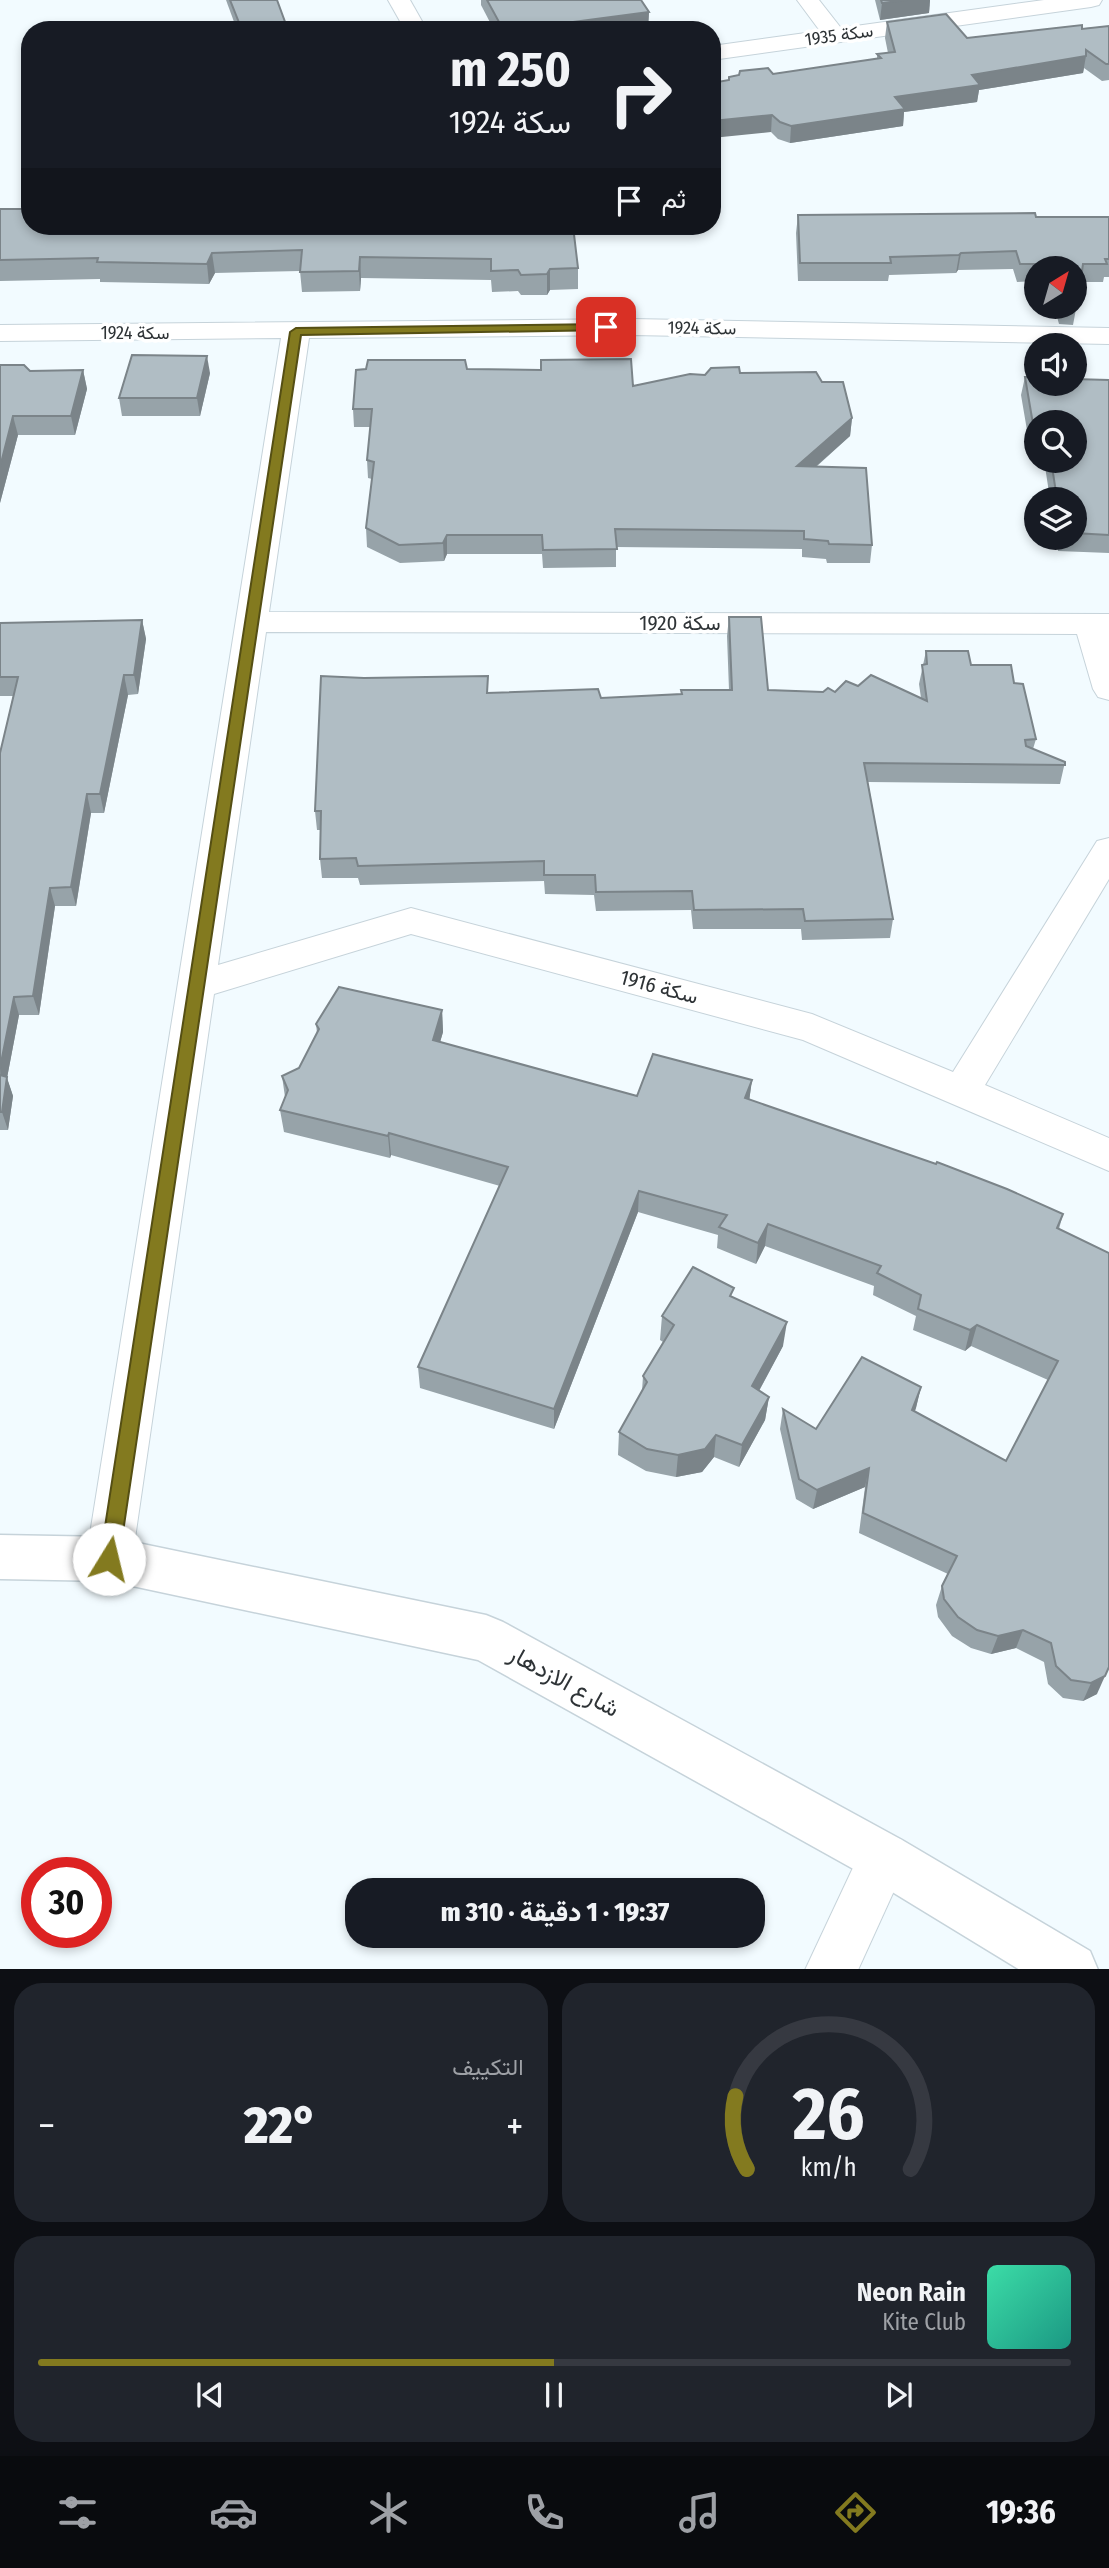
<!DOCTYPE html>
<html lang="ar">
<head>
<meta charset="utf-8">
<style>
	body { margin:0; font-family:"Fira Sans Condensed",Vazirmatn,sans-serif; background:#20242c; color:#f1f3f6; direction:rtl; height:100vh; display:flex; flex-direction:column; font-size:26px; white-space:nowrap }
	* { box-sizing:border-box; margin:0 }
	p { font-size:23px; color:#9ea1a6 }
	.icon { flex:none; width:38px; height:38px; fill:none; stroke:currentColor; stroke-width:2; stroke-linecap:round; stroke-linejoin:round }
	.map { position:relative; height:1969px; overflow:hidden; direction:ltr }
	.details { display:flex; flex-direction:column; gap:14px; padding:14px; background:#0d0f14; flex:1 }
	.details>* { flex:none }
	.top-card { position:absolute; left:21px; top:21px; width:700px; height:214px; border-radius:28px; box-shadow:0 4px 10px #0003; direction:rtl; background:#171b24; color:#f1f3f6; overflow:hidden }
	.needle { width:46px; rotate:37deg }
	.tools { position:absolute; left:1024px; top:256px; display:grid; gap:14px }
	.tools a { display:grid; place-items:center; width:63px; height:63px; border-radius:50%; background:#171b24; box-shadow:0 4px 10px #0003; font-size:35px }
	.speed { position:absolute; left:21px; top:1857px; display:flex; gap:14px; font-size:35px; font-weight:700; text-align:center }
	.speed>* { display:grid; place-content:center; width:91px; height:91px; border-radius:50%; background:#171b24; box-shadow:0 4px 10px #0003; line-height:1 }
	.speed .limit { border:10px solid #d22; background:#fff; color:#111 }
	.pin { position:absolute; display:grid; place-items:center; width:60px; height:60px; color:#fff; margin:-30px; border-radius:14px; box-shadow:0 4px 10px #0006 }
	.me { position:absolute; width:77px; margin:-38px; rotate:9deg; stroke-linejoin:round; filter:drop-shadow(0 0 5px #0008) }
	.turn { display:flex; align-items:center; gap:24px; height:147px; padding:0 35px; font-size:32px }
	.turn .icon { width:91px; height:91px; stroke-width:2.5 }
	.turn b { display:block; font-size:49px; line-height:60px }
	.then { display:flex; align-items:center; height:66px; padding:0 35px; background:#0003; gap:14px; font-size:26px }
	.big { font-size:52px; font-weight:800; line-height:1.1 }
	.details .widget { flex:1; display:flex; flex-direction:column; justify-content:center; gap:10px; min-width:0; padding:0 24px; border-radius:28px; background:#20242c }
	.details .dial { align-items:center; gap:0 }
	.dial svg { height:182px; overflow:visible; fill:none; stroke:#363941; stroke-width:7; stroke-linecap:round; text-anchor:middle }
	.dial text { fill:#f1f3f6; stroke:none }
	.song { display:flex; align-items:center; gap:21px }
	.cover { width:84px; height:84px; border-radius:10px; background:linear-gradient(135deg,hsl(160 70% 55%),hsl(170 70% 35%)) }
	.played { height:7px; border-radius:4px; background:linear-gradient(90deg,#837a1f 50%,#363941 50%) }
	.keys { display:flex; justify-content:space-around; direction:ltr }
	.heat { display:flex; justify-content:space-between; align-items:center; font-size:38px; direction:ltr }
	.details .tiles { flex:1; display:grid; gap:14px; grid-template-columns:1fr 1fr }
	.widget:last-child { grid-column:span 2 }
	.trip { position:absolute; left:345px; top:1878px; width:420px; height:70px; border-radius:28px; background:#171b24; box-shadow:0 4px 10px #0003; font-weight:800; line-height:70px; text-align:center; direction:rtl }
	.tab-bar { display:flex; height:112px; justify-content:space-around; align-items:center; background:#090b0e; color:#9ea1a6 }
	.tab-bar .icon { width:49px; height:49px }
	.tab-bar .active { color:#837a1f }
	.tab-bar b { font-size:32px; color:#f1f3f6 }
	.map>svg:first-child { display:block }
	.lines { fill:none; stroke-linecap:round; stroke-linejoin:round }
	.street-casing { stroke:#c6d3da; stroke-width:2 }
	.secondary-casing { stroke:#c6d3da; stroke-width:3 }
	.street { fill:#fff; fill-rule:evenodd }
	.secondary { fill:#fff; fill-rule:evenodd }
	.wall { fill:#97a3a9 }
	.shaded-wall { fill:#7b8489 }
	.building { fill:#b0bdc4; stroke:#7b8489; stroke-width:2 }
	.route { fill:#837a1f; stroke:#554f14; stroke-width:2 }
	.labels { text-anchor:middle; stroke-width:7; stroke-linejoin:round; paint-order:stroke }
	.far-street-label { font-size:18px; fill:#2e3336; stroke:#fff }
	.street-label { font-size:21px; fill:#2e3336; stroke:#fff }
	.near-street-label { font-size:24px; fill:#2e3336; stroke:#fff }
</style>
</head>
<body>
<div class="map">
<svg width="1109" height="1970" viewBox="0 0 1109 1970">
	<rect width="100%" height="100%" fill="#f2fbff"/>
	<g class="lines">
		<!-- street casing -->
		<g class="street-casing">
			<g id="street">
				<path d="M388 0H410L427 30H405Z"/>
				<path d="M797 0H819L841 28 1044 0H1102L1099 5 1091 7 712 60V46L820 31Z"/>
				<path d="M632 319 1109 328V344L632 335 309 338 269 612 1109 614V700L1098 697 1093 689 1077 634 266 632 218 965 411 908 812 1014 953 1072 1097 841 1109 838V879L985 1085 1109 1138V1171L803 1040 411 934 214 994 132 1559 125 1574 109 1580 93 1574 86 1559 281 338 0 341V325Z"/>
				<path d="M884 1833 902 1840 909 1858 858 1970H805L866 1840Z"/>
			</g>
		</g>
		<!-- secondary casing -->
		<g class="secondary-casing">
			<path id="secondary" d="M0 1535 109 1537 486 1615 503 1622 902 1840 1090 1951 1098 1970H1020L866 1876 478 1660 109 1581 0 1579Z"/>
		</g>
		<!-- street -->
		<use href="#street" class="street"/>
		<!-- secondary -->
		<use href="#secondary" class="secondary"/>
	</g>
	<!-- wall -->
	<g class="wall">
		<path d="M226 0H277L288 30H237Z"/>
		<path d="M481 0H641L649 12 648 28 634 30H494L481 5Z"/>
		<path d="M875 0H930L929 13 880 20Z"/>
		<path d="M887 22 967 38 1109 26V80L1102 81 1084 68 1083 73 979 90 977 102 904 112 903 126 790 143 778 139 771 132 728 81 729 77 773 74 877 59V54L888 53 885 38Z"/>
		<path d="M0 209 573 226 578 268V289L550 290 547 295H521L518 291 492 292 491 280 361 278 360 291 302 292 300 271 215 273 209 284 100 282V279L0 281Z"/>
		<path d="M798 215 1109 217V277H1104L1103 282H1081L1073 325 1059 324 1054 306H1074V268H1036V281L1017 282 1013 269 958 270 956 273 889 275 888 281H798L796 233Z"/>
		<path d="M0 365 30 371 83 370 87 389 75 435H18L0 503Z"/>
		<path d="M467 369 633 386 705 375 740 373 822 382 852 418 850 436 816 467 872 545 870 563H827L826 559 802 557V549L616 547V567L543 568 542 554H447L444 561 400 563 367 547 366 528 372 479 368 478 367 460 370 427H354L353 409Z"/>
		<path d="M210 373 200 416H122L119 398Z"/>
		<path d="M1025 377 1109 380V553L1058 551 1056 537H1074V499H1050L1044 460H1074V422H1036V442H1029L1021 395Z"/>
		<path d="M729 617 768 690 823 692H835L858 686 921 698 919 684 926 651 971 665 1014 683 1036 739 1033 749 1065 762 1060 784 868 782 893 919 890 938 802 940 801 929H693L691 910 596 911 594 895 545 894 544 881 360 885 358 878H322L320 859 321 830H317L315 811 488 693 601 698 681 694 729 690 727 636Z"/>
		<path d="M142 620 146 639 138 694 128 695 104 813H91L76 906H55L39 1015H19L7 1078 13 1096 8 1130H0V753L13 696H0V623Z"/>
		<path d="M442 1010 443 1032 440 1042 637 1096 752 1080 749 1100 1063 1214 1059 1229 1097 1694 1083 1701 1063 1698 1048 1684 1044 1662 1016 1648 991 1654 971 1648 952 1636 938 1617 936 1605 942 1586 948 1574 859 1533 865 1487 813 1509 796 1499 780 1429 783 1409 816 1429 921 1387 915 1411 1006 1461 1048 1380 971 1346 965 1351 913 1330 916 1316 873 1295 874 1286 765 1246 756 1264 717 1248 718 1235 638 1212 554 1429 420 1388 418 1367 500 1186 391 1155 390 1158 284 1132 280 1110 285 1097 282 1076 299 1068 317 1033 316 1024Z"/>
		<path d="M733 1297 783 1346 759 1391 769 1397 765 1420 739 1467 714 1457 702 1472 676 1477 646 1471 618 1455 619 1432 642 1391 643 1376 663 1342 660 1340 662 1316Z"/>
	</g>
	<!-- shaded-wall -->
	<g class="shaded-wall">
		<path d="M907 0H930L929 13 880 20 882 3Z"/>
		<path d="M649 12 648 28 634 30H566L565 23Z"/>
		<path d="M1086 56 1083 73 979 90 977 102 904 112 903 126 790 143 791 126 972 75Z"/>
		<path d="M772 115 771 132 712 138V121Z"/>
		<path d="M212 253 215 273 209 284 207 264Z"/>
		<path d="M961 253 958 270 956 273 959 255Z"/>
		<path d="M360 257 361 278 360 291 359 271Z"/>
		<path d="M550 269V290L547 295V274Z"/>
		<path d="M207 356 210 373 200 416 197 398Z"/>
		<path d="M83 370 87 389 75 435 71 416Z"/>
		<path d="M13 416 18 435 0 503V467Z"/>
		<path d="M852 418 850 436 796 484 797 466Z"/>
		<path d="M447 535V554L444 561 443 543Z"/>
		<path d="M142 620 146 639 138 694 134 675Z"/>
		<path d="M124 675 128 695 104 813 100 794Z"/>
		<path d="M87 794 91 813 76 906 71 887Z"/>
		<path d="M50 888 55 906 39 1015 33 996Z"/>
		<path d="M14 997 19 1015 7 1078 13 1096 8 1130 2 1112 0 1068Z"/>
		<path d="M442 1010 443 1032 434 1063 433 1040Z"/>
		<path d="M752 1080 749 1102 745 1098Z"/>
		<path d="M389 1133 391 1155 390 1158 388 1136Z"/>
		<path d="M639 1191 638 1212 554 1429V1409Z"/>
		<path d="M768 1224 765 1246 756 1264 758 1243Z"/>
		<path d="M787 1322 783 1346 749 1409 752 1386Z"/>
		<path d="M977 1325 971 1346 965 1351 970 1330Z"/>
		<path d="M921 1387 916 1408 907 1430 912 1410Z"/>
		<path d="M769 1397 765 1420 739 1467 742 1445Z"/>
		<path d="M716 1435 714 1457 702 1472 676 1477 678 1455Z"/>
		<path d="M869 1468 865 1487 813 1509 817 1490Z"/>
		<path d="M1023 1630 1016 1648 991 1654 998 1636Z"/>
		<path d="M1105 1676 1097 1694 1083 1701 1091 1683Z"/>
	</g>
	<!-- building -->
	<g class="building">
		<path d="M230 0H277L288 30H242Z"/>
		<path d="M487 0H641L649 12 565 23 566 25 525 28 499 22Z"/>
		<path d="M881 0H907L882 3Z"/>
		<path d="M946 14 967 38 1082 25V29L1109 26V64H1106L1086 50V56L972 75 980 85 895 97 905 109 791 126 780 122 772 115 712 121V83L729 80V77L739 75 740 71 768 68 773 74 881 58 877 54 895 52 887 22Z"/>
		<path d="M0 209H30V226H573L578 268 550 269 547 274 521 275 518 270 491 271V259L360 257 359 271 300 272 302 250 212 253 207 264 97 262 98 258 0 260Z"/>
		<path d="M1035 213 1036 217H1109V259H1105L1107 264H1083L1077 307 1062 306H1074V268H1052L1051 264H1020L1016 251 961 253 959 255 890 257 891 263H800L798 215Z"/>
		<path d="M132 355 207 356 197 398H119Z"/>
		<path d="M631 359 633 386 690 374 705 375 711 368 739 367 740 373 816 372 822 382H843L852 418 797 466 866 468 872 545 829 544 828 541 804 539V531L615 529 617 549 543 550 542 535H447L443 543 399 545 366 528 374 462 367 460 372 409H353L356 370 366 369 368 360H465L467 369 541 370V360Z"/>
		<path d="M0 365H24L30 371 83 370 71 416H13L0 467Z"/>
		<path d="M1025 377 1036 378V383H1074V379L1109 380V535L1074 533V499H1057L1051 460H1074V422H1036V424H1033Z"/>
		<path d="M729 617H761L768 690 823 692 828 688 835 692 846 681 858 686 871 675 927 701 922 665 927 664 926 651H968L971 665H1011L1014 683 1023 684 1036 739 1025 740 1026 746 1065 762V765L864 763 893 919 805 921 803 909 694 910 692 891 596 892 595 875H544V861L358 866 356 858 320 859 321 811H315L321 676 364 678 488 676 487 693 598 689 601 698 682 694 681 690H732Z"/>
		<path d="M142 620 134 675H124L100 794H87L71 887 50 888 33 996 14 997 0 1068V753L18 677H0V623Z"/>
		<path d="M339 987 442 1010 433 1040 637 1096 653 1054 752 1080 745 1098 936 1164 937 1162 1007 1189 1063 1214 1057 1228 1109 1253V1667L1105 1676 1091 1683 1071 1680 1056 1666 1051 1643 1023 1630 998 1636 977 1630 958 1617 944 1599 942 1586 957 1556 863 1513 869 1468 817 1490 799 1479 783 1409 816 1429 862 1357 921 1387 912 1410 1006 1461 1058 1361 977 1325 970 1330 918 1309 921 1295 877 1273 881 1266 768 1224 758 1243 719 1227 727 1215 639 1191 554 1409 418 1367 508 1167 389 1133 388 1136 280 1110 288 1090 282 1076 299 1068 319 1029 316 1024Z"/>
		<path d="M0 1075 7 1077 2 1112H0Z"/>
		<path d="M693 1267 734 1288 730 1296 787 1322 752 1386 769 1397 742 1445 716 1435 705 1449 678 1455 647 1449 619 1432 647 1382 643 1376 674 1325 662 1316Z"/>
	</g>
	<!-- route -->
	<path class="route" d="M606 324 610 325V330L301 335 119 1559 116 1566 109 1568 102 1566 100 1559 290 332 296 328Z"/>
	<g class="labels">
		<!-- far-street labels -->
		<g class="far-street-label">
			<text transform="translate(839 35) rotate(-8)" y="6">سكة 1935</text>
			<text transform="translate(702 328) rotate(1)" y="6">سكة 1924</text>
			<text x="135" y="339">سكة 1924</text>
		</g>
		<!-- street labels -->
		<g class="street-label">
			<text x="680" y="630">سكة 1920</text>
			<text transform="translate(659 987) rotate(15)" y="7">سكة 1916</text>
		</g>
		<!-- near-street labels -->
		<g class="near-street-label">
			<text transform="translate(564 1681) rotate(29)" y="8">شارع الازدهار</text>
		</g>
	</g>
</svg>
<div class="tools">
<a><svg class="needle" viewBox="-14 -14 28 28"><path d="M0-13l5 13h-10z" fill="#e53935"/><path d="M0 13l5-13h-10z" fill="#9ea1a6"/></svg></a>
<a><svg class="icon" aria-label="sound" viewBox="0 0 24 24"><path d="M4 9h4l5-4v14l-5-4H4zM17 9q2 3 0 6"/></svg></a>
<a><svg class="icon" aria-label="search" viewBox="0 0 24 24"><circle cx="10" cy="10" r="6"/><path d="M15 15l6 6"/></svg></a>
<a><svg class="icon" aria-label="layers" viewBox="0 0 24 24"><path d="M12 4l9 5-9 5-9-5zM3 14l9 5 9-5"/></svg></a>
</div>
<div class="speed"><div class="limit">30</div></div>
<div class="pin" style="left:606px;top:327px;background:#d93025"><svg class="icon" aria-label="arrive" viewBox="0 0 24 24"><path d="M6 21V4h12l-3 4 3 4H6"/></svg></div>
<svg class="me" style="left:109px;top:1559px" viewBox="-20 -20 40 40"><circle r="19" fill="#fff"/><path d="M0-13L10 11 0 6-10 11z" fill="#837a1f"/></svg>
<div class="trip">19:37 · 1 دقيقة · 310 m</div>
<div class="top-card">
<div class="turn"><svg class="icon" aria-label="right" viewBox="0 0 24 24"><path d="M7 20v-9h11M14 6l5 5-5 5"/></svg><div><b>250 m</b>سكة 1924</div></div>
<div class="then">ثم<svg class="icon" aria-label="arrive" viewBox="0 0 24 24"><path d="M6 21V4h12l-3 4 3 4H6"/></svg></div>
</div>
</div>
<section class="details">
<div class="tiles">
<div class="widget dial"><svg viewBox="0 0 100 80">
<path d="M14 69A42 42 0 1 1 86 69"/>
<path d="M14 69A42 42 0 0 1 9 37" stroke="#837a1f"/>
<text x="50" y="56" font-size="32" font-weight="700">26</text>
<text x="50" y="72" font-size="11">km/h</text>
</svg></div>
<div class="widget"><p>التكييف</p>
<div class="heat"><a>−</a><b class="big">22°</b><a>+</a></div>
</div>
<div class="widget">
<div class="song"><i class="cover"></i><div><b>Neon Rain</b><p>Kite Club</p></div></div>
<div class="played"></div>
<div class="keys"><svg class="icon" aria-label="previous" viewBox="0 0 24 24"><path d="M18 5L8 12l10 7zM5 5v14"/></svg><svg class="icon" aria-label="pause" viewBox="0 0 24 24"><path d="M8 5v14M16 5v14"/></svg><svg class="icon" aria-label="next" viewBox="0 0 24 24"><path d="M6 5l10 7-10 7zM19 5v14"/></svg></div>
</div>
</div>
</section>
<nav class="tab-bar">
<b>19:36</b>
<svg class="icon active" aria-label="directions" viewBox="0 0 24 24"><path d="M12 3l9 9-9 9-9-9zM9 14v-3h6M13 9l2 2-2 2"/></svg>
<svg class="icon" aria-label="music" viewBox="0 0 24 24"><path d="M9 18V5l10-2v13"/><circle cx="6" cy="18" r="3"/><circle cx="16" cy="16" r="3"/></svg>
<svg class="icon" aria-label="phone" viewBox="0 0 24 24"><path d="M5 4h4l2 5-3 2q2 4 5 5l2-3 5 2v4C11 20 4 13 5 4z"/></svg>
<svg class="icon" aria-label="climate" viewBox="0 0 24 24"><path d="M12 3v18M4 7l16 10M4 17L20 7"/></svg>
<svg class="icon" aria-label="car" viewBox="0 0 24 24"><path d="M5 17H2v-5l4-1 3-4h7l3 4 3 1v5h-3M9 17h6M6 11h13"/><circle cx="7" cy="17" r="2"/><circle cx="17" cy="17" r="2"/></svg>
<svg class="icon" aria-label="filters" viewBox="0 0 24 24"><path d="M4 7h16M4 17h16"/><circle cx="9" cy="7" r="2"/><circle cx="15" cy="17" r="2"/></svg>
</nav>
</body>
</html>
